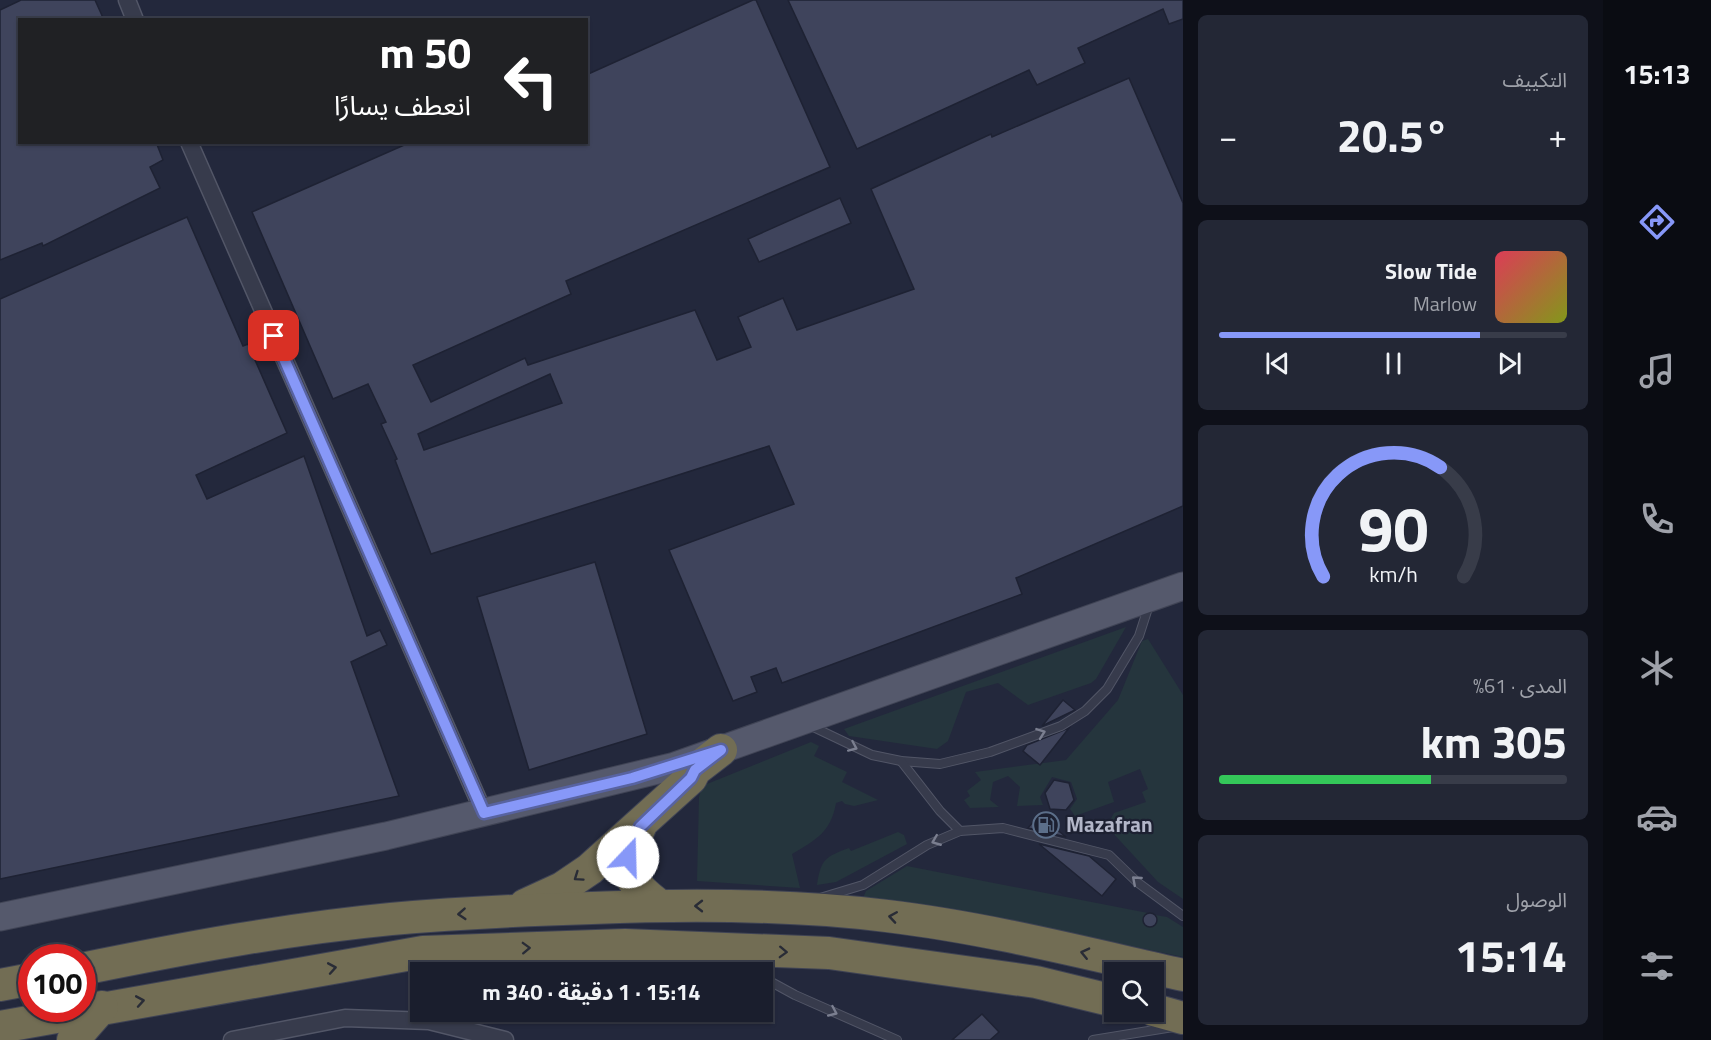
<!DOCTYPE html>
<html lang="ar">
<head>
<meta charset="utf-8">
<style>
	body { margin:0; font-family:"Titillium Web","Noto Sans Arabic",sans-serif; background:#232735; color:#f1f3f6; direction:rtl; height:100vh; display:flex; flex-direction:column; font-size:22px; white-space:nowrap }
	* { box-sizing:border-box; margin:0 }
	p { font-size:20px; color:#9fa2aa }
	.icon { flex:none; width:33px; height:33px; fill:none; stroke:currentColor; stroke-width:2; stroke-linecap:round; stroke-linejoin:round }
	.map { position:relative; flex:1; overflow:hidden; direction:ltr }
	.details { display:flex; flex-direction:column; gap:15px; padding:15px; background:#0e1019; width:420px }
	.details>* { flex:none }
	.hud { position:absolute; left:18px; top:18px; width:570px; height:126px; border-radius:0px; box-shadow:0 2px 4px #0004,0 0 0 2px #383c49; direction:rtl; background:#202124; color:#fff; overflow:hidden }
	.tools { position:absolute; left:1104px; top:962px; display:grid; gap:12px }
	.tools a { display:grid; place-items:center; width:60px; height:60px; border-radius:0px; background:#1a1e2d; box-shadow:0 2px 4px #0004,0 0 0 2px #383c49; font-size:30px }
	.speed { position:absolute; left:18px; top:944px; display:flex; gap:12px; font-size:30px; font-weight:700; text-align:center }
	.speed>* { display:grid; place-content:center; width:78px; height:78px; border-radius:50%; background:#1a1e2d; box-shadow:0 2px 4px #0004,0 0 0 2px #383c49; line-height:1 }
	.speed .limit { border:9px solid #d22; background:#fff; color:#111 }
	.pin { position:absolute; display:grid; place-items:center; width:51px; height:51px; color:#fff; margin:-26px; border-radius:12px; box-shadow:0 3px 9px #0006 }
	.me { position:absolute; width:66px; margin:-33px; rotate:21deg; stroke-linejoin:round; filter:drop-shadow(0 0 4px #0008) }
	.turn { display:flex; align-items:center; gap:21px; height:126px; padding:0 18px; font-size:27px }
	.turn .icon { width:78px; height:78px; stroke-width:2.5 }
	.turn b { display:block; font-size:42px; line-height:51px }
	.big { font-size:45px; font-weight:700; line-height:1.1 }
	.details .tile { flex:1; display:flex; flex-direction:column; justify-content:center; gap:9px; min-width:0; padding:0 21px; border-radius:9px; background:#232735 }
	.details .dial { align-items:center; gap:0 }
	.dial svg { height:156px; overflow:visible; fill:none; stroke:#383c49; stroke-width:7; stroke-linecap:round; text-anchor:middle }
	.dial text { fill:#f1f3f6; stroke:none }
	.song { display:flex; align-items:center; gap:18px }
	.cover { width:72px; height:72px; border-radius:9px; background:linear-gradient(135deg,hsl(350 70% 55%),hsl(70 70% 35%)) }
	.played { height:6px; border-radius:3px; background:linear-gradient(90deg,#8798f8 75%,#383c49 75%) }
	.keys { display:flex; justify-content:space-around; direction:ltr }
	.heat { display:flex; justify-content:space-between; align-items:center; font-size:33px; direction:ltr }
	.charge { height:9px; border-radius:4px; background:linear-gradient(90deg,#34c759 61%,#383c49 0) }
	.trip { position:absolute; left:410px; top:962px; width:363px; height:60px; border-radius:0px; background:#1a1e2d; box-shadow:0 2px 4px #0004,0 0 0 2px #383c49; font-weight:700; line-height:60px; text-align:center; direction:rtl }
	main { display:flex; flex:1; min-height:0 }
	.tabs { display:flex; flex-direction:column; width:108px; justify-content:space-around; align-items:center; background:#0a0c12; color:#9fa2aa }
	.tabs .icon { width:42px; height:42px }
	.tabs .selected { color:#8798f8 }
	.tabs b { font-size:27px; color:#f1f3f6 }
	.map>svg:first-child { display:block }
	.green { fill:#25353d }
	.building { fill:#3f445c; stroke:#1e2233; stroke-width:1.5; fill-rule:evenodd }
	.lines { fill:none; stroke-linecap:round; stroke-linejoin:round }
	.service-casing { stroke:#525667; stroke-width:10 }
	.minor-casing { stroke:#525667; stroke-width:19 }
	.primary-casing { stroke:#404455; stroke-width:29 }
	.motorway-casing { stroke:#3f4354; stroke-width:34 }
	.service { stroke:#373b4c; stroke-width:8 }
	.minor { stroke:#373b4c; stroke-width:16 }
	.primary { stroke:#55596c; stroke-width:27 }
	.motorway { stroke:#726d54; stroke-width:32 }
	.oneway { stroke:#7b7f90 }
	.oneway2 { stroke:#292c36 }
	.route-casing { stroke:#5863a1; stroke-width:15 }
	.route { stroke:#8798f8; stroke-width:10 }
	.labels { text-anchor:middle; stroke-width:4.5; stroke-linejoin:round; paint-order:stroke }
	.poi-label { font-size:21px; font-weight:bold; fill:#b2b6c8; stroke:#1c2031; text-anchor:start }
</style>
</head>
<body>
<main>
<nav class="tabs">
<b>15:13</b>
<svg class="icon selected" aria-label="directions" viewBox="0 0 24 24"><path d="M12 3l9 9-9 9-9-9zM9 14v-3h6M13 9l2 2-2 2"/></svg>
<svg class="icon" aria-label="music" viewBox="0 0 24 24"><path d="M9 18V5l10-2v13"/><circle cx="6" cy="18" r="3"/><circle cx="16" cy="16" r="3"/></svg>
<svg class="icon" aria-label="phone" viewBox="0 0 24 24"><path d="M5 4h4l2 5-3 2q2 4 5 5l2-3 5 2v4C11 20 4 13 5 4z"/></svg>
<svg class="icon" aria-label="climate" viewBox="0 0 24 24"><path d="M12 3v18M4 7l16 10M4 17L20 7"/></svg>
<svg class="icon" aria-label="car" viewBox="0 0 24 24"><path d="M5 17H2v-5l4-1 3-4h7l3 4 3 1v5h-3M9 17h6M6 11h13"/><circle cx="7" cy="17" r="2"/><circle cx="17" cy="17" r="2"/></svg>
<svg class="icon" aria-label="filters" viewBox="0 0 24 24"><path d="M4 7h16M4 17h16"/><circle cx="9" cy="7" r="2"/><circle cx="15" cy="17" r="2"/></svg>
</nav>
<section class="details">
<div class="tile"><p>التكييف</p>
<div class="heat"><a>−</a><b class="big">20.5°</b><a>+</a></div>
</div>
<div class="tile">
<div class="song"><i class="cover"></i><div><b>Slow Tide</b><p>Marlow</p></div></div>
<div class="played"></div>
<div class="keys"><svg class="icon" aria-label="previous" viewBox="0 0 24 24"><path d="M18 5L8 12l10 7zM5 5v14"/></svg><svg class="icon" aria-label="pause" viewBox="0 0 24 24"><path d="M8 5v14M16 5v14"/></svg><svg class="icon" aria-label="next" viewBox="0 0 24 24"><path d="M6 5l10 7-10 7zM19 5v14"/></svg></div>
</div>
<div class="tile dial"><svg viewBox="0 0 100 80">
<path d="M14 69A42 42 0 1 1 86 69"/>
<path d="M14 69A42 42 0 0 1 74 13" stroke="#8798f8"/>
<text x="50" y="56" font-size="32" font-weight="700">90</text>
<text x="50" y="72" font-size="11">km/h</text>
</svg></div>
<div class="tile"><p>المدى · 61%</p><b class="big">305 km</b><div class="charge"></div></div>
<div class="tile"><p>الوصول</p><b class="big">15:14</b></div>
</section>
<div class="map">
<svg width="1183" height="1040" viewBox="0 0 1183 1040">
	<rect width="100%" height="100%" fill="#23283c"/>
	<!-- green -->
	<g class="green">
		<path d="M1126 627 1096 679 1091 683 1028 705 998 683 966 692 948 741 937 749 849 736 844 729Z"/>
		<path d="M1148 639 1183 695V899L1158 882 1111 831 1108 824 1114 813 1146 802 1142 792 1148 789 1140 769 1108 782 1114 802 1075 816 1070 809 1077 799 1071 782 1052 777 1040 797 1043 805 1017 806 1020 787 1008 776 993 782 990 800 999 807 970 808 964 800 970 796 967 791 981 780 975 772 1066 760 1118 700 1142 641Z"/>
		<path d="M811 742 819 746 814 756 847 772 842 782 878 800 854 806 845 804 842 801 836 803C831 832 816 840 792 854L800 888 697 881 699 797 702 786Z"/>
		<path d="M898 832 904 835 907 844 836 882 817 885C821 859 825 857 849 848L851 851Z"/>
		<path d="M907 866 1148 913 1143 919 1149 927 1157 922 1155 915 1167 917 1183 927V957L1019 922 863 898 866 891Z"/>
	</g>
	<!-- building -->
	<g class="building">
		<path d="M21 0H95L104 20H20V142H156L163 160 150 167 160 188 43 246 42 243 0 260V10Z"/>
		<path d="M753 0H756L830 167 566 281 571 294 413 365 431 402 525 358 528 365 695 310 717 360 751 347 738 317 783 298 797 330 914 289 871 189 991 134 992 137 1129 78 1183 203V506L1016 578 1022 594 782 683 776 668 751 677 757 692 733 701 669 550 794 504 769 446 431 554 395 460 397 459 381 424 386 422 368 384 333 399 252 212 411 142H586V75ZM550 374 562 403 424 450 418 434Z"/>
		<path d="M788 0H1183V19L1169 24 1163 9 1078 48 1085 63 1037 85 1029 70 857 149Z"/>
		<path d="M840 198 851 223 759 262 748 239Z"/>
		<path d="M187 217 243 346 248 344 287 433 196 475 207 499 304 456 367 636 380 630 387 645 351 662 399 796 0 879V299Z"/>
		<path d="M595 562 647 734 529 770 477 597Z"/>
		<path d="M1063 700 1075 710 1042 726Z"/>
		<path d="M1069 728 1040 765 1023 751 1027 745Z"/>
		<path d="M1054 780 1069 783 1074 800 1066 810 1050 809 1045 793Z"/>
		<path d="M1039 815 1066 837 1028 828Z"/>
		<path d="M1039 844 1089 856 1116 879 1102 896Z"/>
		<circle cx="1150" cy="920" r="7"/>
		<path d="M982 1014 999 1032 990 1040H952Z"/>
	</g>
	<g class="lines">
		<!-- service casing -->
		<g class="service-casing">
			<g id="service">
				<path d="M809 725 872 755 901 761 940 764 990 752 1061 726 1085 711 1107 689 1139 636 1149 605"/>
				<path d="M901 761 940 811 960 831"/>
				<path d="M820 898 863 885 927 845 960 831 1003 828 1109 855 1137 882 1183 916"/>
				<path d="M729 961 751 972"/>
				<path d="M762 977 795 995 897 1040"/>
				<path d="M1093 1040 1173 1027"/>
			</g>
		</g>
		<!-- minor casing -->
		<g class="minor-casing">
			<g id="minor">
				<path d="M127 0 135 20"/>
				<path d="M189 142 484 813"/>
				<path d="M232 1040 345 1018 429 1021 505 1040"/>
			</g>
		</g>
		<!-- primary casing -->
		<g class="primary-casing">
			<path id="primary" d="M0 917 386 836 675 766 1183 586"/>
		</g>
		<!-- motorway casing -->
		<g class="motorway-casing">
			<g id="motorway">
				<path d="M640 827C622 867 624 879 659 905"/>
				<path d="M525 905 562 888 590 869 691 778 695 770 721 750"/>
				<path d="M82 969C185 948 287 929 391 919 458 913 525 910 592 908 691 904 789 904 887 916 987 928 1085 953 1183 975"/>
				<path d="M0 985 32 979"/>
				<path d="M1154 1010 1183 1018"/>
				<path d="M0 1027 423 952 625 945 829 953 1036 982 1114 1001"/>
				<path d="M73 1040 102 1007"/>
			</g>
		</g>
		<!-- service -->
		<use href="#service" class="service"/>
		<!-- minor -->
		<use href="#minor" class="minor"/>
		<!-- primary -->
		<use href="#primary" class="primary"/>
		<!-- motorway -->
		<use href="#motorway" class="motorway"/>
	</g>
	<!-- one-way arrows -->
	<defs><path id="oneway-chevron" d="M-2-3.5L2.5 0L-2 3.5" fill="none" stroke-width="1.6" stroke-linecap="round" stroke-linejoin="round" transform="scale(1.5)"/></defs>
	<g class="oneway">
		<use href="#oneway-chevron" transform="translate(1041 733) rotate(-20)"/>
		<use href="#oneway-chevron" transform="translate(853 747) rotate(24)"/>
		<use href="#oneway-chevron" transform="translate(936 841) rotate(158)"/>
		<use href="#oneway-chevron" transform="translate(1136 880) rotate(-139)"/>
		<use href="#oneway-chevron" transform="translate(833 1012) rotate(24)"/>
	</g>
	<g class="oneway2">
		<use href="#oneway-chevron" transform="translate(578 877) rotate(145)"/>
		<use href="#oneway-chevron" transform="translate(699 906) rotate(-180)"/>
		<use href="#oneway-chevron" transform="translate(462 914) rotate(176)"/>
		<use href="#oneway-chevron" transform="translate(893 917) rotate(-171)"/>
		<use href="#oneway-chevron" transform="translate(526 948) rotate(-2)"/>
		<use href="#oneway-chevron" transform="translate(783 952) rotate(2)"/>
		<use href="#oneway-chevron" transform="translate(1085 953) rotate(-167)"/>
		<use href="#oneway-chevron" transform="translate(332 968) rotate(-10)"/>
		<use href="#oneway-chevron" transform="translate(140 1001) rotate(-10)"/>
	</g>
	<g class="lines">
		<!-- route casing -->
		<g class="route-casing">
			<path id="route" d="M274 336 484 813 632 778 721 750 695 770 691 778 640 827 628 857"/>
		</g>
		<!-- route -->
		<use href="#route" class="route"/>
	</g>
	<!-- icons -->
	<defs>
		<g id="fuel-ring" transform="scale(1.35)"><circle r="9.5" fill="#1c2031" stroke="#5c6f8a" stroke-width="1.5"/><path d="M-5.5-6h7V0h2V4h1.3V-2.5L3-4.5l.8-.8L6-3V5H2.5V1h-1V6h-7ZM-4.2-4.7v3.2H.2V-4.7Z" fill="#5c6f8a"/></g>
	</defs>
	<g fill-rule="evenodd">
		<use href="#fuel-ring" x="1046" y="825"/>
	</g>
	<g class="labels">
		<!-- poi labels -->
		<g class="poi-label">
			<text x="1066" y="832">Mazafran</text>
		</g>
	</g>
</svg>
<div class="tools">
<a><svg class="icon" aria-label="search" viewBox="0 0 24 24"><circle cx="10" cy="10" r="6"/><path d="M15 15l6 6"/></svg></a>
</div>
<div class="speed"><div class="limit">100</div></div>
<div class="pin" style="left:274px;top:336px;background:#d93025"><svg class="icon" aria-label="arrive" viewBox="0 0 24 24"><path d="M6 21V4h12l-3 4 3 4H6"/></svg></div>
<svg class="me" style="left:628px;top:857px" viewBox="-20 -20 40 40"><circle r="19" fill="#fff"/><path d="M0-13L10 11 0 6-10 11z" fill="#8798f8"/></svg>
<div class="trip">15:14 · 1 دقيقة · 340 m</div>
<div class="hud">
<div class="turn"><svg class="icon" aria-label="left" viewBox="0 0 24 24"><path d="M17 20v-9H6M10 6l-5 5 5 5"/></svg><div><b>50 m</b>انعطف يسارًا</div></div>
</div>
</div>
</main>
</body>
</html>
